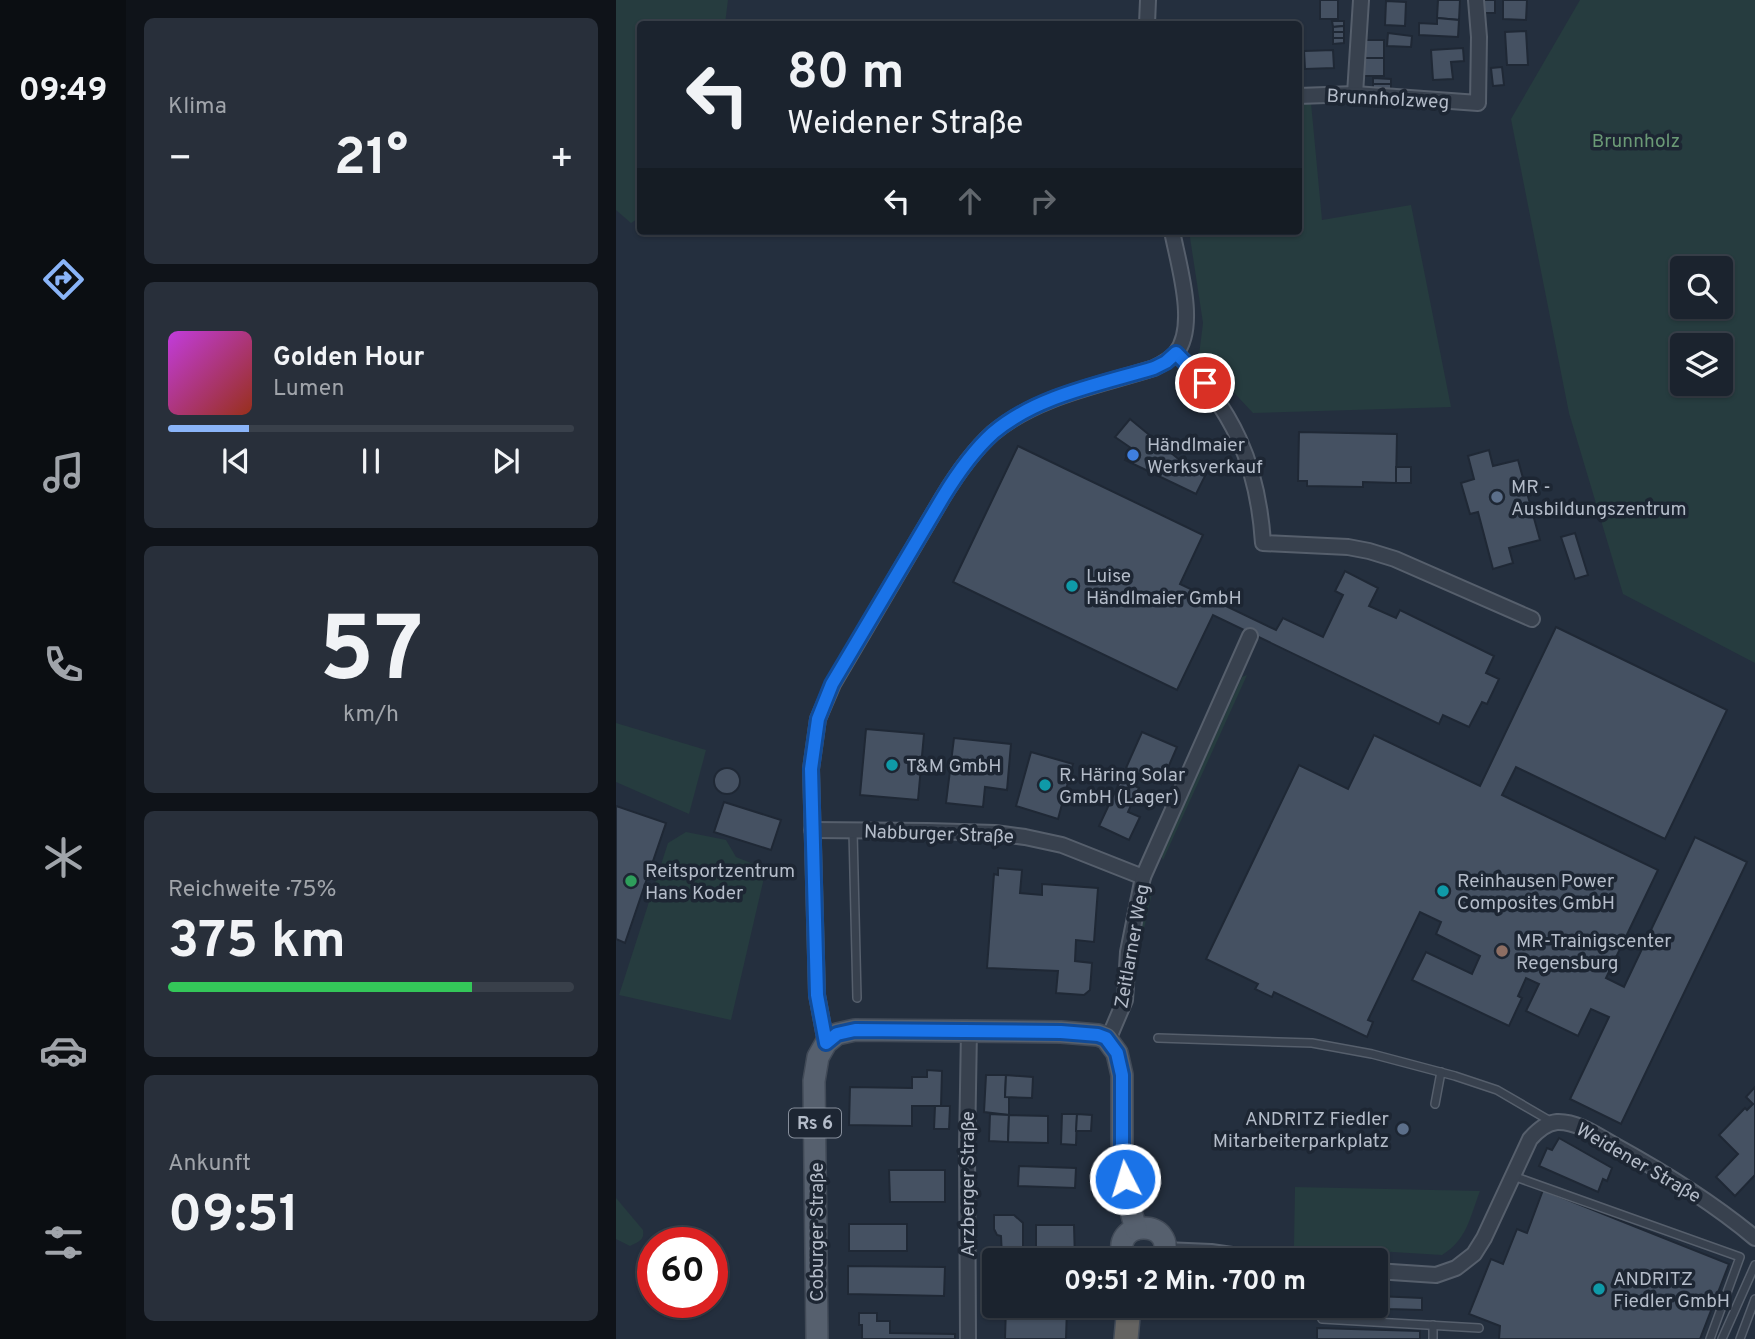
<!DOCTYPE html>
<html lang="de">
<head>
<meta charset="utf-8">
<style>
	body { margin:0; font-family:Overpass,sans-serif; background:#282f3a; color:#f1f3f6; height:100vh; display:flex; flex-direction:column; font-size:26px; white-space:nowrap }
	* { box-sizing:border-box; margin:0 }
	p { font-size:23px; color:#a0a4aa }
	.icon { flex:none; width:38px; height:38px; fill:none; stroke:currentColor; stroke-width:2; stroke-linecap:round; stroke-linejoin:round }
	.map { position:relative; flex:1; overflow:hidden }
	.side { display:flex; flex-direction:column; gap:18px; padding:18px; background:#0f1319; width:490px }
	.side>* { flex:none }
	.top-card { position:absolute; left:21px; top:21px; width:665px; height:214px; border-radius:7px; box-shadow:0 2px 5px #0004,0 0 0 2px #39404a; background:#1b232e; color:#f1f3f6; overflow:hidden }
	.tools { position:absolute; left:1054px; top:256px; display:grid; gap:14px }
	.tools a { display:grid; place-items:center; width:63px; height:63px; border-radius:7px; background:#1b232e; box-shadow:0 2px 5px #0004,0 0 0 2px #39404a; font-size:35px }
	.speed { position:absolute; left:21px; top:1227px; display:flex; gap:14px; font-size:35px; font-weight:700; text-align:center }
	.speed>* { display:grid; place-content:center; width:91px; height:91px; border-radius:50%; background:#1b232e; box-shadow:0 2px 5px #0004,0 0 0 2px #39404a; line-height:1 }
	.speed .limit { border:10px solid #d22; background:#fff; color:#111 }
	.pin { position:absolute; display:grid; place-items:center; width:60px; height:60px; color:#fff; margin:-30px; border:4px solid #fff; border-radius:50%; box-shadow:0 2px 7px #0007 }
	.me { position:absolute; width:77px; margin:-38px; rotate:355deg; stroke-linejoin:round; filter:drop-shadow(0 0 5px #0008) }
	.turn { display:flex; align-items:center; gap:24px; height:147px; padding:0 35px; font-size:32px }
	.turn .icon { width:91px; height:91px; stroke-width:2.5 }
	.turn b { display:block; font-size:49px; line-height:60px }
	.lanes { display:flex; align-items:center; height:66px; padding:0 35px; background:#0003; justify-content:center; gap:35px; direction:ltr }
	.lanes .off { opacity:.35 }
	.big { font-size:52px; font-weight:700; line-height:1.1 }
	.side .tile { flex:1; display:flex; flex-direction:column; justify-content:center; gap:10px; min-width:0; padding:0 24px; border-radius:10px; background:#282f3a }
	.side .dial { align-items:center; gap:0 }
	.dial b { font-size:91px; line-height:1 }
	.song { display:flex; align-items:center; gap:21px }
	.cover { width:84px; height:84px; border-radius:10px; background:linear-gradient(135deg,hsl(290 70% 55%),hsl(10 70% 35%)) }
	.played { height:7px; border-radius:4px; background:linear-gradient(90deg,#8ab4f8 20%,#39404a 20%) }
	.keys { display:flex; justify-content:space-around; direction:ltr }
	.heat { display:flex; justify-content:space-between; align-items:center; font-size:38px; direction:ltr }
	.charge { height:10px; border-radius:5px; background:linear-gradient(90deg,#34c759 75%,#39404a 0) }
	.trip { position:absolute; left:366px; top:1248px; width:406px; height:70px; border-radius:7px; background:#1b232e; box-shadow:0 2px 5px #0004,0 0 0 2px #39404a; font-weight:700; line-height:70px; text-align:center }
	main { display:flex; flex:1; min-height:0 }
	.menu { display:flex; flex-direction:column; width:126px; justify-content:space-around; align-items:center; background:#0b0e12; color:#a0a4aa }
	.menu .icon { width:49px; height:49px }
	.menu .selected { color:#8ab4f8 }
	.menu b { font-size:32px; color:#f1f3f6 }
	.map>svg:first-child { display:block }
	.green { fill:#263c3f; fill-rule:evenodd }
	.building { fill:#455162; stroke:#1f2835; stroke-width:2 }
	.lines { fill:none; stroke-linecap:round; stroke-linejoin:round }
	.service-casing { stroke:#565f6c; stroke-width:10 }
	.minor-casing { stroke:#565f6c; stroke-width:18 }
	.primary-casing { stroke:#414a57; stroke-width:24 }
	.trunk-casing { stroke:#434c59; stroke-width:26 }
	.service { stroke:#38414e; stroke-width:7 }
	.minor { stroke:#38414e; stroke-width:14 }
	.primary { stroke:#56606e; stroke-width:21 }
	.trunk { stroke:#656462; stroke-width:23 }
	.route-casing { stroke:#114b97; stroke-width:18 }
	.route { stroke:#1a73e8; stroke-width:12 }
	.shop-dot { fill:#3f7fe0; stroke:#1d2633; stroke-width:2.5 }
	.service-dot { fill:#5c6f8a; stroke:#1d2633; stroke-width:2.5 }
	.culture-dot { fill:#0f9aa8; stroke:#1d2633; stroke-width:2.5 }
	.leisure-dot { fill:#2e9e5b; stroke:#1d2633; stroke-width:2.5 }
	.education-dot { fill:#8d6e63; stroke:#1d2633; stroke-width:2.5 }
	.labels { text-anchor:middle; stroke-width:7; stroke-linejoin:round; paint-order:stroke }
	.shield { fill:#1d2633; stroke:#878f9c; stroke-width:2 }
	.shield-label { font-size:18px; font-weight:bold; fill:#b4bcc9 }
	.street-label { font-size:19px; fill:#b4bcc9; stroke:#1d2633 }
	.park-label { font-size:19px; fill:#6b9a76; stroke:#1d2633 }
	.poi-label { font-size:19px; fill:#b4bcc9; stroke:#1d2633; text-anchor:start }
</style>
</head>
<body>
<main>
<nav class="menu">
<b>09:49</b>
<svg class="icon selected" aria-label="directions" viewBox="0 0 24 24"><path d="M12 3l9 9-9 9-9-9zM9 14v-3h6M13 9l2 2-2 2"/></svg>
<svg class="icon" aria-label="music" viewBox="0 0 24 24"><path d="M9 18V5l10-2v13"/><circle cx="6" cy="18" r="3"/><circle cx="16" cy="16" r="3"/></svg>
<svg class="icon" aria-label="phone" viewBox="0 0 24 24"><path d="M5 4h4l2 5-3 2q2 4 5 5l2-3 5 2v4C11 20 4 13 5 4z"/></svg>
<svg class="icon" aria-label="climate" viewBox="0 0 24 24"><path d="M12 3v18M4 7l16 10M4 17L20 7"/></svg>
<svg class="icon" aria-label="car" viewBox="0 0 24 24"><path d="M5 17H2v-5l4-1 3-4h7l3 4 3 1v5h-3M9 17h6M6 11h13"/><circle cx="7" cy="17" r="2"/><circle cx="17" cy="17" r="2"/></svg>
<svg class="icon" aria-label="filters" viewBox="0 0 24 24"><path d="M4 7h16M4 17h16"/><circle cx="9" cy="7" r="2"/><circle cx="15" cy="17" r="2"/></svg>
</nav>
<section class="side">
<div class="tile"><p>Klima</p>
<div class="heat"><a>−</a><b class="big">21°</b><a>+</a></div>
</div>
<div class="tile">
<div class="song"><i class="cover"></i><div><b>Golden Hour</b><p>Lumen</p></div></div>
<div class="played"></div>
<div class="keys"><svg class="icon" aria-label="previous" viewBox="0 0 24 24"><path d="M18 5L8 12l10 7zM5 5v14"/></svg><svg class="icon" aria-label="pause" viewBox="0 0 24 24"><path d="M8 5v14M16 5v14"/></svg><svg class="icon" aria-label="next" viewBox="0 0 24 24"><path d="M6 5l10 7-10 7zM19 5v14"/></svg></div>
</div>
<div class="tile dial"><b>57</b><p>km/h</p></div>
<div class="tile"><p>Reichweite · 75%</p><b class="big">375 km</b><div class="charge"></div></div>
<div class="tile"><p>Ankunft</p><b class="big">09:51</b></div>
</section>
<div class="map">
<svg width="1139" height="1339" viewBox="0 0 1139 1339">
	<rect width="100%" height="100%" fill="#242f3e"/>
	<!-- green -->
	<g class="green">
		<path d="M0 0H112L109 24H24V217L15 223 0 210Z"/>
		<path d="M964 0H1139V663L1007 594 953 413 895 119ZM1066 268H1104V306H1066ZM1066 345H1104V383H1066Z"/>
		<path d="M683 103H695L706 220 795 205 835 407 637 413 583 355 587 323 573 231H682Z"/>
		<path d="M631 675 547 860 545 855 626 677Z"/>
		<path d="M0 723 90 750 73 814 0 782Z"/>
		<path d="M70 832 110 840 120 857 150 869 115 1020 3 995 52 843Z"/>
		<path d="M533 888 537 889 522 955H517Z"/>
		<path d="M679 1187 864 1191C854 1217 851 1240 826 1255L678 1246Z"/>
		<path d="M0 1198 27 1230C29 1240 22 1242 14 1246L0 1239Z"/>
	</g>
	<!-- building -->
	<g class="building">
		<rect x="704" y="0" width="18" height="19"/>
		<path d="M822 0H844L843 20 821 18Z"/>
		<rect x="867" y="0" width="12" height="13"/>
		<path d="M887 0H911L910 20 887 19Z"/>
		<path d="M770 1 790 2 789 26 769 25Z"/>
		<path d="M821 18 843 20 842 37 803 35V23L821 24Z"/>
		<path d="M716 21H728V26L717 27Z"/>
		<path d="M728 26V32H717V27Z"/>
		<path d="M910 31 912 65H891L889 32Z"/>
		<rect x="717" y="32" width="11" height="6"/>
		<path d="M772 33 796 36 795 47 771 46Z"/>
		<path d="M717 38H728V43L717 44Z"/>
		<path d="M749 40H768V58H748Z"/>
		<path d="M847 48 848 61 835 62 837 79 817 80 815 50Z"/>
		<path d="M717 50 718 68 689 69 688 51Z"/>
		<rect x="748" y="58" width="20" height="18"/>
		<path d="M886 67 888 85 877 86 875 68Z"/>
		<rect x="682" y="70" width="5" height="11"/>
		<path d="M757 78 775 79V84H757Z"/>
		<rect x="757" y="84" width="18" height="5"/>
		<path d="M514 419 566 462 590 474 580 494 509 460 515 448 499 437Z"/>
		<path d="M683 432 781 434 780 483 747 482V487L691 486V481H682Z"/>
		<path d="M402 446 587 535 564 584 660 630 667 618 707 637 727 595 719 591 729 571 762 588 753 606 780 618 784 610 878 656 870 673 883 679 871 704 866 702 853 727 827 715 823 724 597 615 561 690 337 582Z"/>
		<path d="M873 450 877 466 902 460 924 540 893 548 897 563 877 569 862 512 854 514 845 483 858 479 852 456Z"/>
		<rect x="780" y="467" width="15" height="16"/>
		<path d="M959 533 972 575 959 579 945 537Z"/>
		<path d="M940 627 1111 710 1049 839 900 767 886 795 1042 870 990 978 1008 987 1079 837 1131 862 1005 1124 954 1099 993 1017 975 1009 962 1036 910 1011 923 984 910 978 902 996 906 998 893 1026 796 980 810 952 856 974 864 956 820 934 825 922 804 912 752 1020 757 1022 751 1037 658 992 656 997 639 989 642 984 590 959 683 765 732 789 758 735 864 786Z"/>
		<path d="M250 729 308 734 302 800 244 795Z"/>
		<path d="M526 732 561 747 545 784 510 768Z"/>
		<path d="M338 738 395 744 391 790 369 787 367 807 330 803Z"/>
		<path d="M415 752 457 764 442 819 400 806Z"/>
		<circle cx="111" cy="781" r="13"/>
		<path d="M505 779 523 788 512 812 524 817 513 840 483 826Z"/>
		<path d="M108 802 165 820 155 850 98 832Z"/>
		<path d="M0 806 50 823 9 943 0 939Z"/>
		<path d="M382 868 406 870 404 893 426 895V884L482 888 478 942 460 940 459 961 476 963 474 990 468 995 440 993 442 971 371 968 378 874 382 875Z"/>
		<path d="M311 1070 326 1071 325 1106H296V1126L233 1125 234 1087 296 1088V1077H311Z"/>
		<path d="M370 1075H390L389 1097H393V1115L368 1112Z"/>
		<path d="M390 1075 417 1077 416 1098 389 1097Z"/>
		<path d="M1139 1087V1175L1119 1196 1100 1177 1122 1154 1103 1135 1129 1108 1131 1110 1137 1104 1130 1097Z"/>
		<path d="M319 1106H334L333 1129H318Z"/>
		<path d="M374 1114 393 1115 392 1142 373 1141Z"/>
		<path d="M446 1114H461L460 1145 445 1144Z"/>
		<path d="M461 1114 476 1115 475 1131H460Z"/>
		<path d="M393 1115 432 1116V1143L392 1142Z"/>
		<path d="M943 1138 996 1168 991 1181 987 1179 982 1192 923 1166 931 1148 936 1150Z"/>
		<path d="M403 1166 460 1168 459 1188 402 1186Z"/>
		<path d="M273 1170H329V1202H274Z"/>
		<path d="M927 1190 1113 1264 1084 1339H883L884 1326 853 1314 875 1259 887 1264 901 1229 911 1233Z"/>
		<path d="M378 1215H398L407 1223V1260H378V1257H386L385 1236 381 1235 378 1229Z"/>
		<rect x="233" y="1224" width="58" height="27"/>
		<path d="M420 1225H458L459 1260H420Z"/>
		<path d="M232 1266 329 1267 328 1296 232 1294Z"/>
		<path d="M760 1296 806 1298V1310L771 1309V1303H760Z"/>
		<path d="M390 1306 451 1307 450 1339H389Z"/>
		<path d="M243 1313H261V1321H274V1333L339 1334V1339H246V1325H243Z"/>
		<path d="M701 1328 804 1331V1339H701Z"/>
	</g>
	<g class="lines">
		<!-- service casing -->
		<g class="service-casing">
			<g id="service">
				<path d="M237 831 241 998"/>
				<path d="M542 1038 696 1043 756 1054 839 1076 881 1090 936 1122"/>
				<path d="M819 1104 825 1072"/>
				<path d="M897 1176 1124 1257 1094 1339"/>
				<path d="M706 1319 863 1328"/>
				<path d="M817 1339V1325"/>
				<path d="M1106 1339 1139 1265"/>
				<path d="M1124 1339 1139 1299"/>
			</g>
		</g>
		<!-- minor casing -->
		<g class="minor-casing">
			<g id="minor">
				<path d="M531 24 532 0"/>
				<path d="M739 94 745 0"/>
				<path d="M682 96 739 94 862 103 863 37 860 0"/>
				<path d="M560 353C617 408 642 465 647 543L732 547 753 551 779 559 916 619"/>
				<path d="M196 830 312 831 379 833 409 837 446 845 527 877"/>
				<path d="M492 1040 509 1000 512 952 527 877 634 636"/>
				<path d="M210 1043 201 995 195 769 202 719 217 684 327 497C341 474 357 451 377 433 421 396 485 385 538 368 546 364 554 360 560 353 582 326 562 263 556 231"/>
				<path d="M549 1250 595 1252 651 1260"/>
				<path d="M760 1271 820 1275 840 1268 858 1254 868 1238 914 1139C921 1131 930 1123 941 1122 961 1121 982 1136 1000 1146 1049 1173 1096 1202 1139 1238"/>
				<path d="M352 1339 351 1147 353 1030"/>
			</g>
		</g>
		<!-- primary casing -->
		<g class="primary-casing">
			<g id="primary">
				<path d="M509 1260C490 1218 565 1217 546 1260"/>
				<path d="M201 1339 198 1081 202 1057 210 1043 221 1034 239 1030 445 1032 482 1035 490 1038 501 1053 506 1075V1157L512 1201 520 1229"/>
			</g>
		</g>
		<!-- trunk casing -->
		<g class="trunk-casing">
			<path id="trunk" d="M510 1339 513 1306"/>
		</g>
		<!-- service -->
		<use href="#service" class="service"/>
		<!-- minor -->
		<use href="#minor" class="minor"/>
		<!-- primary -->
		<use href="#primary" class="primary"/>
		<!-- trunk -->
		<use href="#trunk" class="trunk"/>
	</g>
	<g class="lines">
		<!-- route casing -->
		<g class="route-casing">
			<path id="route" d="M509 1179 506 1157V1075L501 1053 490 1038 482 1035 445 1032 239 1030 221 1034 210 1043 201 995 195 769 202 719 216 684 327 497C341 474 357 451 377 433 420 396 485 384 538 368L550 362 560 353 589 383"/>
		</g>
		<!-- route -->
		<use href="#route" class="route"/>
	</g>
	<!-- markers -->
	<circle class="shop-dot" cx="517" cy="455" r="7"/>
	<g class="service-dot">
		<circle cx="881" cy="497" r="7"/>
		<circle cx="787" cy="1129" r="7"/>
	</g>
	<g class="culture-dot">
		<circle cx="456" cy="586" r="7"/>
		<circle cx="276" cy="765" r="7"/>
		<circle cx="429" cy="785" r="7"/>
		<circle cx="827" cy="891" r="7"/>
		<circle cx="983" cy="1289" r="7"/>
	</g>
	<circle class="leisure-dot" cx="15" cy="881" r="7"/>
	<circle class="education-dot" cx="886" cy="951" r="7"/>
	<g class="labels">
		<!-- shield labels -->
		<rect class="shield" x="173" y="1108.5" width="52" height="29" rx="5"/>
		<g class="shield-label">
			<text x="199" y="1129">Rs 6</text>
		</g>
		<!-- street labels -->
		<g class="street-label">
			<text transform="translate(772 98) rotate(3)" y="7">Brunnholzweg</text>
			<text transform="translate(323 833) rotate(2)" y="7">Nabburger Straße</text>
			<text transform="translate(515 946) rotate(-80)" y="7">Zeitlarner Weg</text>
			<text transform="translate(1023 1162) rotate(30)" y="7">Weidener Straße</text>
			<text transform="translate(351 1184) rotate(-90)" y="7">Arzberger Straße</text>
			<text transform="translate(200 1232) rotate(-90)" y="7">Coburger Straße</text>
		</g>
		<!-- park labels -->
		<g class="park-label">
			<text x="1020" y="147">Brunnholz</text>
		</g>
		<!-- poi labels -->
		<g class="poi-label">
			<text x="531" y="451">Händlmaier<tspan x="531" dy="22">Werksverkauf</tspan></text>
			<text x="895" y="493">MR -<tspan x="895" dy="22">Ausbildungszentrum</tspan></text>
			<text x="470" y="582">Luise<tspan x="470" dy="22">Händlmaier GmbH</tspan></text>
			<text x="290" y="772">T&amp;M GmbH</text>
			<text x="443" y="781">R. Häring Solar<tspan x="443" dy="22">GmbH (Lager)</tspan></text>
			<text x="29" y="877">Reitsportzentrum<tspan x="29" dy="22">Hans Koder</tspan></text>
			<text x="841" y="887">Reinhausen Power<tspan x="841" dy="22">Composites GmbH</tspan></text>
			<text x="900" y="947">MR-Trainigscenter<tspan x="900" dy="22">Regensburg</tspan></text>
			<text x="773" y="1125" text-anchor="end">ANDRITZ Fiedler<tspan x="773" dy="22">Mitarbeiterparkplatz</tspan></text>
			<text x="997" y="1285">ANDRITZ<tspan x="997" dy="22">Fiedler GmbH</tspan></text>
		</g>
	</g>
</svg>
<div class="tools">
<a><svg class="icon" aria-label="search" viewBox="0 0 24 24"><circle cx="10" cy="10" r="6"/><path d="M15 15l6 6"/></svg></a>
<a><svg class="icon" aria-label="layers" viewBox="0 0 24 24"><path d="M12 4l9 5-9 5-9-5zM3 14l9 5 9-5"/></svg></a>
</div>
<div class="speed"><div class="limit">60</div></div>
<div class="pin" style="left:589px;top:383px;background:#d93025"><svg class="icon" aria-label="arrive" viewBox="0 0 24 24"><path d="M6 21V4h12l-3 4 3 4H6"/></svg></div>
<svg class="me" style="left:509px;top:1179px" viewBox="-20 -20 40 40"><circle r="17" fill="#1a73e8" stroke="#fff" stroke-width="3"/><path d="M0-11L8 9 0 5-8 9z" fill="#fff"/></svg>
<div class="trip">09:51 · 2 Min. · 700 m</div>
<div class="top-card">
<div class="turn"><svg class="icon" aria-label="left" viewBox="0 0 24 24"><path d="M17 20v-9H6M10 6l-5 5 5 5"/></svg><div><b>80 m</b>Weidener Straße</div></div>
<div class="lanes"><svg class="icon" aria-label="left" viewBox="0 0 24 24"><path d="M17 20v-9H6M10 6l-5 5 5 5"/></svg><svg class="icon off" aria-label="ahead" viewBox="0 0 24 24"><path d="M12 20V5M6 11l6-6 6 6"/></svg><svg class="icon off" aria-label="right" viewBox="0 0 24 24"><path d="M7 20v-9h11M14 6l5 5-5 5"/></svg></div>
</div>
</div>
</main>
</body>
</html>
